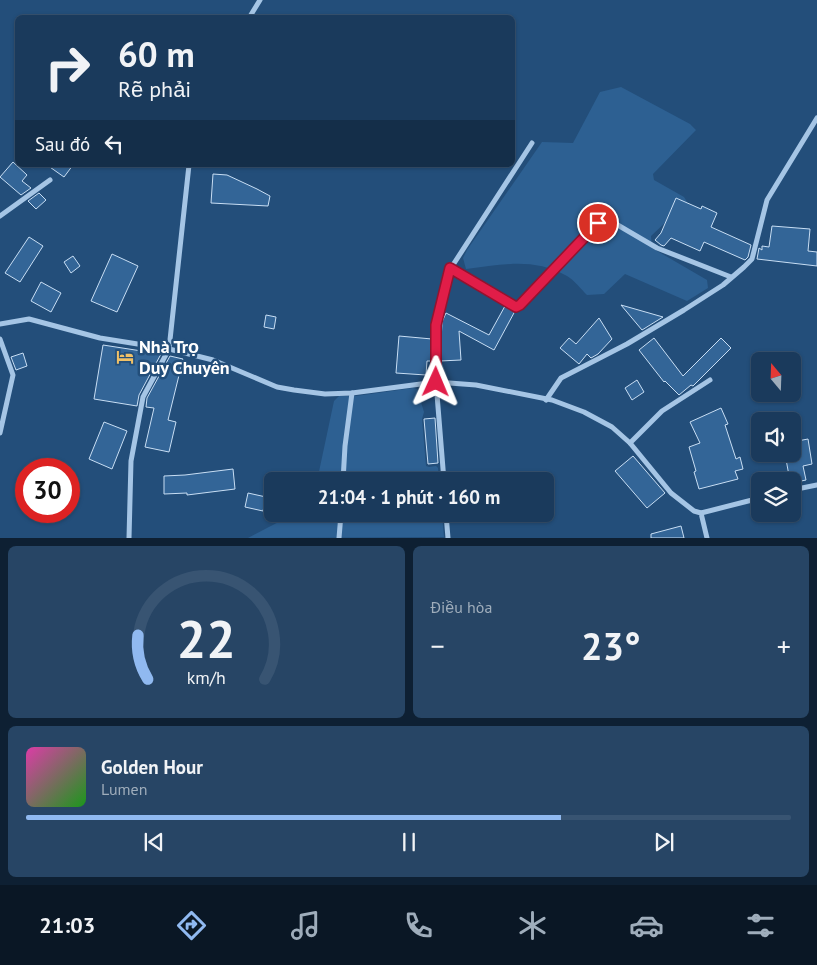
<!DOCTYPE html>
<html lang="vi">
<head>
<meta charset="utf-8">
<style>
	body { margin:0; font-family:"PT Sans",sans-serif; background:#274565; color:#f1f3f6; height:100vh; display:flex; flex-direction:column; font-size:19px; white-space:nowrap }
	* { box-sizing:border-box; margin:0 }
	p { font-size:16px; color:#9fadbb }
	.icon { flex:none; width:28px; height:28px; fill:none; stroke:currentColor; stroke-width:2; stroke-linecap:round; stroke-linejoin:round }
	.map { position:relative; height:538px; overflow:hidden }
	.panel { display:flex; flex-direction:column; gap:8px; padding:8px; background:#0e2033; flex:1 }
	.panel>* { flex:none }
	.top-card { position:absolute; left:15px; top:15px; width:500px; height:152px; border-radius:8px; box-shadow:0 1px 4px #0004,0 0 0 1px #385472; background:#1a3a5c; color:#f1f3f6; overflow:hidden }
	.needle { width:32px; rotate:341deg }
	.buttons { position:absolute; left:751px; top:352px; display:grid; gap:10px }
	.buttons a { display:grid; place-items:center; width:50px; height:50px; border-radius:8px; background:#1a3a5c; box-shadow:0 1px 4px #0004,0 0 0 1px #385472; font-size:25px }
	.speed { position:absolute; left:15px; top:458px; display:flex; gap:10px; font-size:25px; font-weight:700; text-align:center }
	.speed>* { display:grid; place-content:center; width:65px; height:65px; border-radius:50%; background:#1a3a5c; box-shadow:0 1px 4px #0004,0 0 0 1px #385472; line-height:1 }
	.speed .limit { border:8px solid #d22; background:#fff; color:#111 }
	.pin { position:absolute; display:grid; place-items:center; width:42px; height:42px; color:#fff; margin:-21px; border:2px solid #fff; border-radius:50%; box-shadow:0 1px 5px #0007 }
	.me { position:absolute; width:55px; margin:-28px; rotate:1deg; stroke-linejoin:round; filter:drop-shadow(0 0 4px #0008) }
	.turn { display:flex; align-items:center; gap:18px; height:105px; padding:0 20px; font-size:22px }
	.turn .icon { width:65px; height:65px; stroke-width:2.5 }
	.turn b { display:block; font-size:35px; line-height:42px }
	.then { display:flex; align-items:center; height:48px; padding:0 20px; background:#0003; gap:10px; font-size:19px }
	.big { font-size:38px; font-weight:600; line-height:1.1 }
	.panel .widget { flex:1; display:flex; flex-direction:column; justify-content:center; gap:8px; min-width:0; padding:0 18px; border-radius:8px; background:#274565 }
	.panel .dial { align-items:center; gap:0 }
	.dial svg { height:130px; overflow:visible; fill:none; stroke:#385472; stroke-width:7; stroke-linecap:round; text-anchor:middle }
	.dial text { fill:#f1f3f6; stroke:none }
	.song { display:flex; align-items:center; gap:15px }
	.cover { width:60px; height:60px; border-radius:8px; background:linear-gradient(135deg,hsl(320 70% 55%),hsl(120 70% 35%)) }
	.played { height:5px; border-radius:2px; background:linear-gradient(90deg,#90b9f0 70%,#385472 70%) }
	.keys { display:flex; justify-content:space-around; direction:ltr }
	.heat { display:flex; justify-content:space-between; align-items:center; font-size:28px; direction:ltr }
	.panel .tiles { flex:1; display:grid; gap:8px; grid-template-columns:1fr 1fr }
	.widget:last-child { grid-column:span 2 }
	.trip { position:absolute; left:264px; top:472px; width:290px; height:50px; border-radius:8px; background:#1a3a5c; box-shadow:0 1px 4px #0004,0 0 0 1px #385472; font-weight:600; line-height:50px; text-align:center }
	.tabs { display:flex; height:80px; justify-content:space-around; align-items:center; background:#0a1725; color:#9fadbb }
	.tabs .icon { width:35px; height:35px }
	.tabs .current { color:#90b9f0 }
	.tabs b { font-size:22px; color:#f1f3f6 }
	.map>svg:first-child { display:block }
	.green { fill:#2d6092 }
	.building { fill:#336597; stroke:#c8def4 }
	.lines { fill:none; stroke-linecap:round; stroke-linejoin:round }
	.street { stroke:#a5c5e5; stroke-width:5 }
	.route-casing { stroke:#92132f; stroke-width:12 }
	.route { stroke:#e11d48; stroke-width:9 }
	.labels { text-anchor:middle; stroke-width:5; stroke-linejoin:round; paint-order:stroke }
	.poi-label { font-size:18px; font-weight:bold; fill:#fff; stroke:#234e7a; text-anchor:start }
</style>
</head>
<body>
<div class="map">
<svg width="817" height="538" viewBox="0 0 817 538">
	<rect width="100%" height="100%" fill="#234e7a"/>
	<!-- green -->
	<g class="green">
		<path d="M621 87 690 124 696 130 653 174 654 180 684 197 687 202 651 236 652 248 707 280 708 288 687 301 625 274 604 294 587 295C581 289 574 280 567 276 532 257 503 265 466 269L463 258 467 250 542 142 573 143 600 92Z"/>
		<path d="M413 388 417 389 424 412 422 419 426 466 429 467 436 466 438 468 439 481H317L334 401 339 396H356Z"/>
		<path d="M294 514H442L444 537 248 538Z"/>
	</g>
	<!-- building -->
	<g class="building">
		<path d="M13 162 27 175 22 181 31 188 21 195 0 177Z"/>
		<path d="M47 165H73L64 177Z"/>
		<path d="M213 174 227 175 257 189 270 196 268 206 211 203Z"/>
		<path d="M39 193 46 200 36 209 28 201Z"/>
		<path d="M676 198 701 209 702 206 717 213 711 227 751 245 748 257 745 260 704 242 700 251 671 238 664 246 661 245 655 240 661 233Z"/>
		<path d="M772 226 810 229 808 251 817 252V266L757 259 759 248 762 250V246L769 247Z"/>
		<path d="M29 237 43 246 20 282 5 273Z"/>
		<path d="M112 254 138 266 117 312 91 301Z"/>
		<path d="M73 256 80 266 71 273 64 262Z"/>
		<path d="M41 282 61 293 51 312 31 301Z"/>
		<path d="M621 305 663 317 642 330Z"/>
		<path d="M505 306 515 311 494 350 459 331 461 360 440 361 442 322 446 313 489 335Z"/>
		<path d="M266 315 276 317 274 329 264 327Z"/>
		<path d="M599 318 612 339 598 354 591 358 587 354 579 364 560 348 569 338 576 344Z"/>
		<path d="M399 336 432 339V361H427L426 375 396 373Z"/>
		<path d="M654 338 683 376 721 338 731 348 693 386 691 385 679 395 665 381 664 382 639 350Z"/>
		<path d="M103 345 161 354 139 395 137 406 94 399Z"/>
		<path d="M23 353 27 366 16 370 11 357Z"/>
		<path d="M170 356 183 359 168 420 176 422 169 452 145 447 154 408 146 407 147 398Z"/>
		<path d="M637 380 644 392 632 400 625 388Z"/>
		<path d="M721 408 728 424 725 425 736 459 740 457 743 469 735 471 738 479 699 489 694 472 696 471 689 447 700 443 690 422Z"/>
		<path d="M435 418 438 463 428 464 424 419Z"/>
		<path d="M104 422 127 431 112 469 89 459Z"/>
		<path d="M808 439 812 464 803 466 806 480 792 483 790 481 785 454H792V442Z"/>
		<path d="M633 456 665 493 647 508 615 471Z"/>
		<path d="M233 469 235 489 187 495V493L164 494V476L185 475Z"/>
		<path d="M248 493 266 497 263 511 245 507Z"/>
		<path d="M681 526 684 538H651V534Z"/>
	</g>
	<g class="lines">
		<!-- street -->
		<g class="street">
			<path d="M249 18 260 0"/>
			<path d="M0 216 50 180"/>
			<path d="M451 268 516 307 520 305 598 223 607 221 616 224 657 248 731 277"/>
			<path d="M0 324 29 319 100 338 169 349 213 360 277 387 294 390 325 394 352 393 436 382 476 385 552 400 584 412 612 427 630 443 671 493 694 511 701 513 707 538"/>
			<path d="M0 339 13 375 0 433"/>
			<path d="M546 400 561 378 627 344 684 310 723 285 744 267 752 259 767 200 817 118"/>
			<path d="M630 443 662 411 710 380"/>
			<path d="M343 481 345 446 352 393"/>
			<path d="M444 481 436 382V325L451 268 532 143"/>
			<path d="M792 490 817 485"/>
			<path d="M701 513 760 498"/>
			<path d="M446 514 448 538"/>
			<path d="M129 538 131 461 143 397 169 349 189 165"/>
			<path d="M339 538 341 514"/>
		</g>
	</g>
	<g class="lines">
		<!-- route casing -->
		<g class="route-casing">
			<path id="route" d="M436 382V325L450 268 516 307 520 305 598 223"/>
		</g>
		<!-- route -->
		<use href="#route" class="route"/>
	</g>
	<!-- icons -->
	<defs>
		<g id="hotel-bare" transform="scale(1.35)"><path d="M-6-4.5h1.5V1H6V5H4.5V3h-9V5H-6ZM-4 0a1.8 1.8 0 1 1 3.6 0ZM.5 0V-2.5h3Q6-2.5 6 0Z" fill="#f0c168" stroke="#234e7a" stroke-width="2.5" paint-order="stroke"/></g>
	</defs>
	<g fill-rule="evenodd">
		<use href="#hotel-bare" x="125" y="357"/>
	</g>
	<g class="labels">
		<!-- poi labels -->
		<g class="poi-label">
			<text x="139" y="353">Nhà Trọ<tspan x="139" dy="21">Duy Chuyên</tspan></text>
		</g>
	</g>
</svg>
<div class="buttons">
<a><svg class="needle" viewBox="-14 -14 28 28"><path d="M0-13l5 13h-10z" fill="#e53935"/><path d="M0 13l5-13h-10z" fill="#9fadbb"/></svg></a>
<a><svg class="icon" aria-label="sound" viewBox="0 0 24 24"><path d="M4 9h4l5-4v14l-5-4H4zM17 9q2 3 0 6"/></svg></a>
<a><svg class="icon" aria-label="layers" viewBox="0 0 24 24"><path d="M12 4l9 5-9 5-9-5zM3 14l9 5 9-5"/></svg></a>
</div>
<div class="speed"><div class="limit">30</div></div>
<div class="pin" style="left:598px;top:223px;background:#d93025"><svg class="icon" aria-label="arrive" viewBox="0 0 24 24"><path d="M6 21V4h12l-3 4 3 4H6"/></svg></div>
<svg class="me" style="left:436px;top:382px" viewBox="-20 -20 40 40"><path d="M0-17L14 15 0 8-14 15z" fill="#e11d48" stroke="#fff" stroke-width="4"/></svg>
<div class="trip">21:04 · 1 phút · 160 m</div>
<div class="top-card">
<div class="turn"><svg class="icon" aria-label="right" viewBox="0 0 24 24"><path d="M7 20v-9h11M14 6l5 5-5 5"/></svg><div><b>60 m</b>Rẽ phải</div></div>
<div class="then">Sau đó<svg class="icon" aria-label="left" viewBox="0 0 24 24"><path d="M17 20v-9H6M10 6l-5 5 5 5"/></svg></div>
</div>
</div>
<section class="panel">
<div class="tiles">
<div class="widget dial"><svg viewBox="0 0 100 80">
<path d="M14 69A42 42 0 1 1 86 69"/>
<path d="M14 69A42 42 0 0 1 8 42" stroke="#90b9f0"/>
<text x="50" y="56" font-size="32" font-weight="700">22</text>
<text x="50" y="72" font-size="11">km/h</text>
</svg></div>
<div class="widget"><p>Điều hòa</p>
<div class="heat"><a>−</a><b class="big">23°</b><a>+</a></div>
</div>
<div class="widget">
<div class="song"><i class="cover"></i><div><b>Golden Hour</b><p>Lumen</p></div></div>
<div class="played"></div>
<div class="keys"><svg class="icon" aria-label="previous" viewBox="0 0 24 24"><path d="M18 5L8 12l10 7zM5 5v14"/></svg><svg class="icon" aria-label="pause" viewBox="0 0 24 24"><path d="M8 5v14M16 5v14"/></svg><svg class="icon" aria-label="next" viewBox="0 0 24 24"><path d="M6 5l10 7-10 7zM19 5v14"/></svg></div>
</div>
</div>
</section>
<nav class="tabs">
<b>21:03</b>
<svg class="icon current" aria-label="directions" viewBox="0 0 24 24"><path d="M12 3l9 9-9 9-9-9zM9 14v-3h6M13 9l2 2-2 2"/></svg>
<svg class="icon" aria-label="music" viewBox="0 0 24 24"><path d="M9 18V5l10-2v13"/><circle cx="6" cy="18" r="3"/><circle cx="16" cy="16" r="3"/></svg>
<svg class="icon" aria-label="phone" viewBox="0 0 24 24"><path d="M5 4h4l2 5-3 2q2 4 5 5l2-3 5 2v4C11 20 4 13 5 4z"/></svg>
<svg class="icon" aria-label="climate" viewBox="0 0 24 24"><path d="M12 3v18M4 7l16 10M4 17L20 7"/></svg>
<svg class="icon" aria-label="car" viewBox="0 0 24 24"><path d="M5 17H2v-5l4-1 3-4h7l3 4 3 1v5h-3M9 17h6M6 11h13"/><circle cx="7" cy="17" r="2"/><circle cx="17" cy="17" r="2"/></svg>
<svg class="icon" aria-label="filters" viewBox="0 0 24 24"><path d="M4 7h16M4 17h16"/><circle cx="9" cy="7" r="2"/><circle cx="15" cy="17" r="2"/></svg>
</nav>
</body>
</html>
